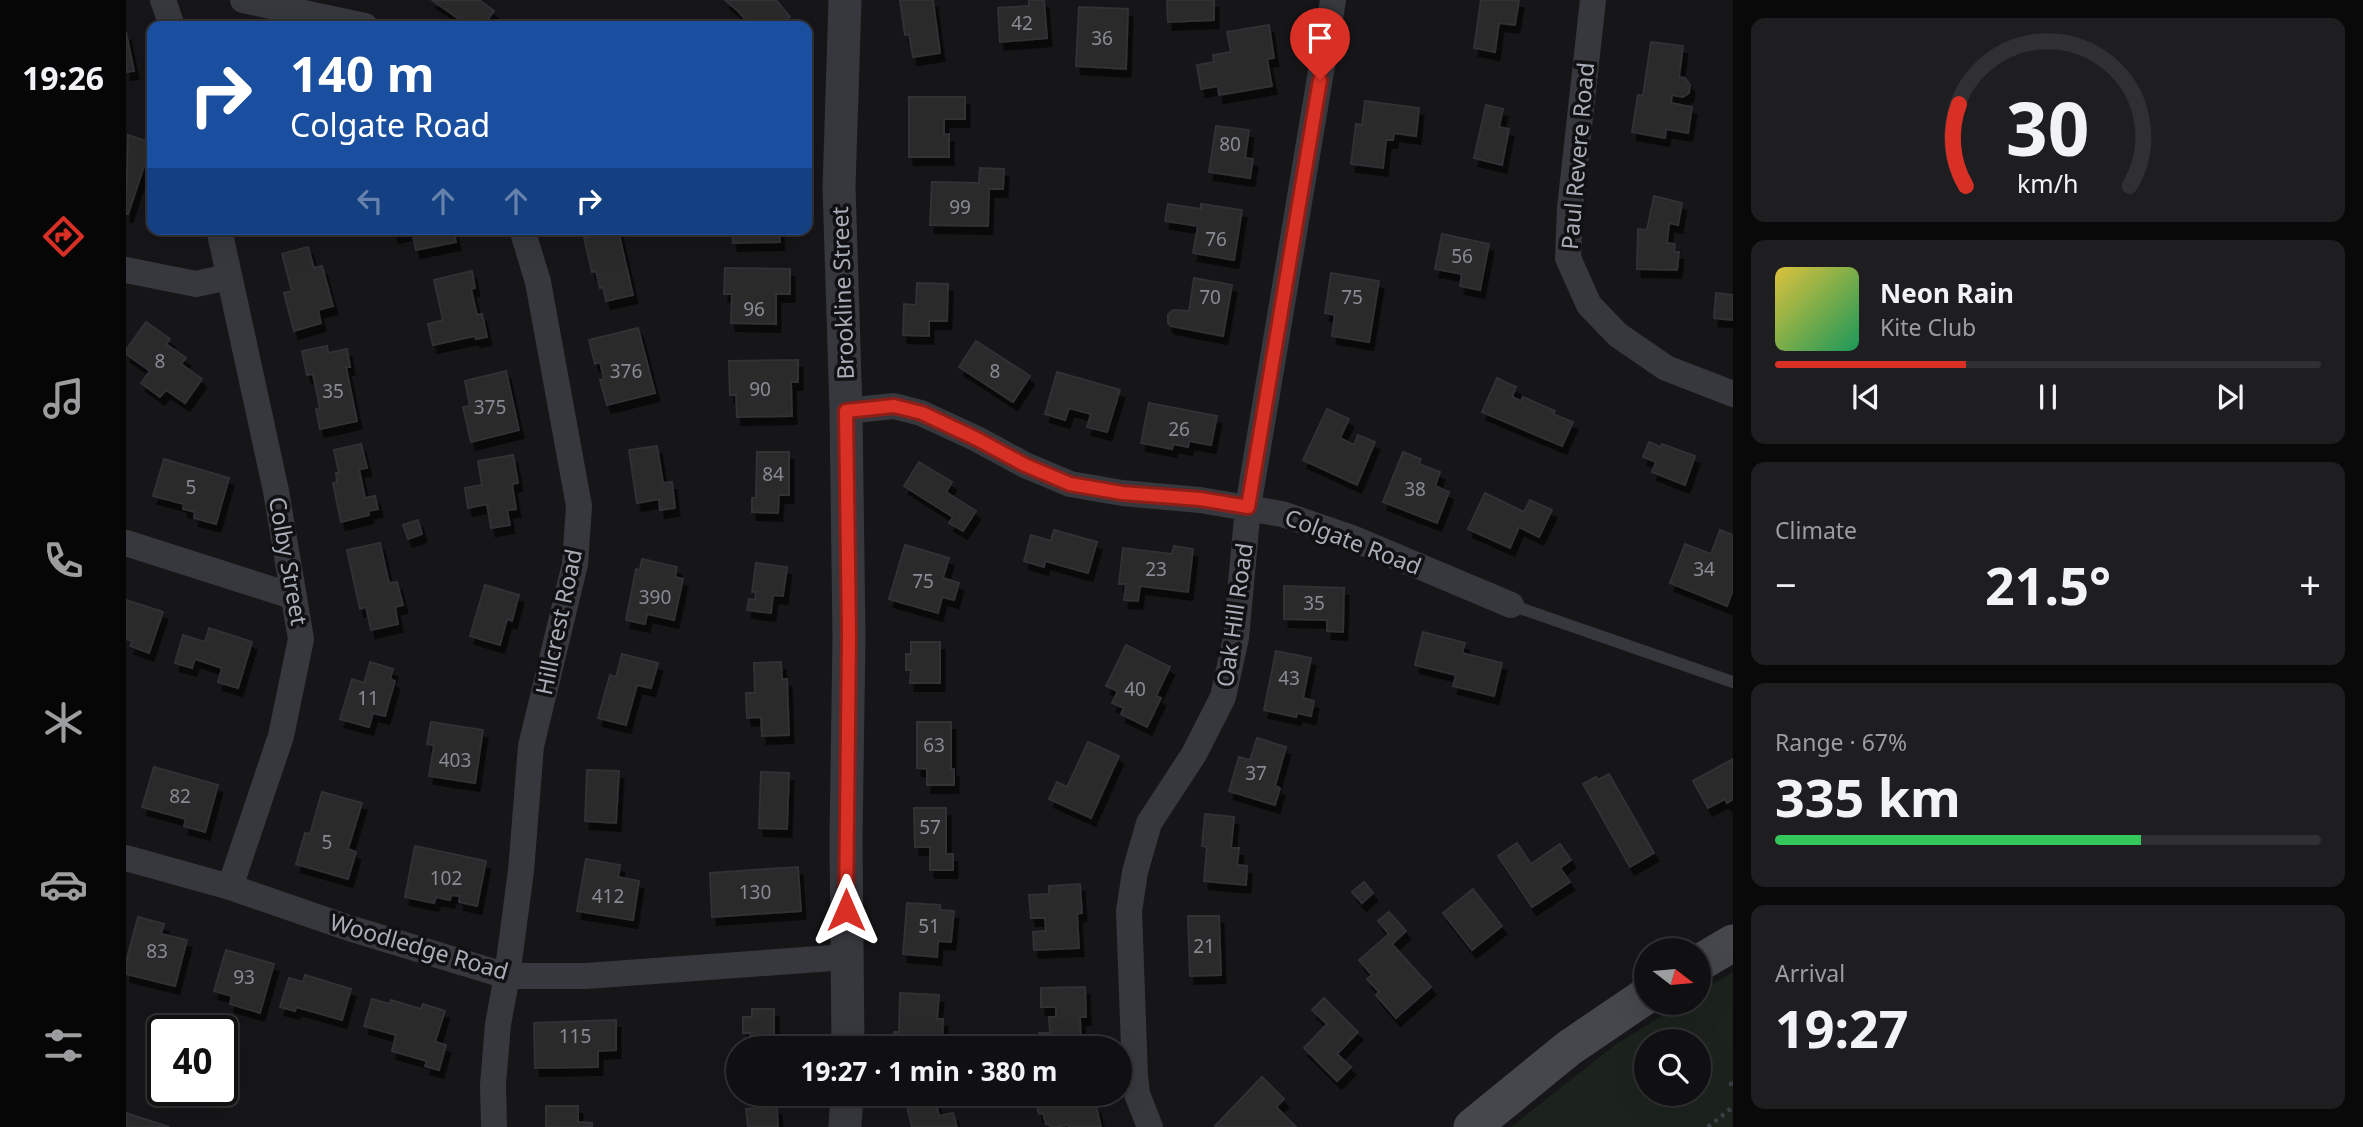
<!DOCTYPE html>
<html lang="en">
<head>
<meta charset="utf-8">
<style>
	body { margin:0; font-family:"Noto Sans",sans-serif; background:#1e1e20; color:#f1f3f6; height:100vh; display:flex; flex-direction:column; font-size:26px; white-space:nowrap }
	* { box-sizing:border-box; margin:0 }
	p { font-size:23px; color:#9c9d9f }
	.icon { flex:none; width:38px; height:38px; fill:none; stroke:currentColor; stroke-width:2; stroke-linecap:round; stroke-linejoin:round }
	.map { position:relative; flex:1; overflow:hidden }
	.drawer { display:flex; flex-direction:column; gap:18px; padding:18px; background:#09090a; width:630px }
	.drawer>* { flex:none }
	.guide { position:absolute; left:21px; top:21px; width:665px; height:214px; border-radius:14px; box-shadow:0 7px 28px #0002,0 0 0 2px #303032; background:#1a4fa0; color:#fff; overflow:hidden }
	.needle { width:46px; rotate:106deg }
	.controls { position:absolute; left:1508px; top:938px; display:grid; gap:14px }
	.controls a { display:grid; place-items:center; width:77px; height:77px; border-radius:50%; background:#101012; box-shadow:0 7px 28px #0002,0 0 0 2px #303032; font-size:35px }
	.speed { position:absolute; left:21px; top:1015px; display:flex; gap:14px; font-size:35px; font-weight:700; text-align:center }
	.speed>* { display:grid; place-content:center; width:91px; height:91px; border-radius:50%; background:#101012; box-shadow:0 7px 28px #0002,0 0 0 2px #303032; line-height:1 }
	.speed .limit { border:4px solid #111; border-radius:10px; background:#fff; color:#111 }
	.pin { position:absolute; display:grid; place-items:center; width:60px; height:60px; color:#fff; margin:-72px -30px; border-radius:50% 50% 50% 0; rotate:-45deg; box-shadow:0 0 7px #0007 }
	.pin .icon { rotate:45deg }
	.me { position:absolute; width:77px; margin:-38px; rotate:0deg; stroke-linejoin:round; filter:drop-shadow(0 0 5px #0008) }
	.turn { display:flex; align-items:center; gap:24px; height:147px; padding:0 28px; font-size:32px }
	.turn .icon { width:91px; height:91px; stroke-width:2.5 }
	.turn b { display:block; font-size:49px; line-height:60px }
	.lanes { display:flex; align-items:center; height:66px; padding:0 28px; background:#0003; justify-content:center; gap:35px; direction:ltr }
	.lanes .off { opacity:.35 }
	.big { font-size:52px; font-weight:700; line-height:1.1 }
	.drawer .tile { flex:1; display:flex; flex-direction:column; justify-content:center; gap:10px; min-width:0; padding:0 24px; border-radius:14px; background:#1e1e20 }
	.drawer .dial { align-items:center; gap:0 }
	.dial svg { height:182px; overflow:visible; fill:none; stroke:#303032; stroke-width:7; stroke-linecap:round; text-anchor:middle }
	.dial text { fill:#f1f3f6; stroke:none }
	.song { display:flex; align-items:center; gap:21px }
	.cover { width:84px; height:84px; border-radius:10px; background:linear-gradient(135deg,hsl(50 70% 55%),hsl(150 70% 35%)) }
	.played { height:7px; border-radius:4px; background:linear-gradient(90deg,#d93025 35%,#303032 35%) }
	.keys { display:flex; justify-content:space-around; direction:ltr }
	.heat { display:flex; justify-content:space-between; align-items:center; font-size:38px; direction:ltr }
	.charge { height:10px; border-radius:5px; background:linear-gradient(90deg,#34c759 67%,#303032 0) }
	.trip { position:absolute; left:600px; top:1036px; width:406px; height:70px; border-radius:35px; background:#101012; box-shadow:0 7px 28px #0002,0 0 0 2px #303032; font-weight:700; line-height:70px; text-align:center }
	main { display:flex; flex:1; min-height:0 }
	.tabs { display:flex; flex-direction:column; width:126px; justify-content:space-around; align-items:center; background:#060607; color:#9c9d9f }
	.tabs .icon { width:49px; height:49px }
	.tabs .selected { color:#d93025 }
	.tabs b { font-size:32px; color:#f1f3f6 }
	.map>svg:first-child { display:block }
	.green { fill:#1c231d; fill-rule:evenodd }
	.building { fill:#29292c; stroke:#303034; stroke-width:2; filter:url(#shadow) }
	.lines { fill:none; stroke-linecap:round; stroke-linejoin:round }
	.path { stroke:#3d3f44; stroke-width:4.5; stroke-dasharray:3.5 5; stroke-linecap:butt }
	.service { stroke:#37383d; stroke-width:12 }
	.minor { stroke:#37383d; stroke-width:26 }
	.tertiary { stroke:#37383d; stroke-width:33 }
	.secondary { stroke:#45474d; stroke-width:37 }
	.route-casing { stroke:#8d1f18; stroke-width:18 }
	.route { stroke:#d93025; stroke-width:12 }
	.labels { text-anchor:middle; stroke-width:7; stroke-linejoin:round; paint-order:stroke }
	.number-label { font-size:19px; fill:#888b94 }
	.street-label { font-size:23px; fill:#a8adb8; stroke:#111113 }
</style>
</head>
<body>
<main>
<nav class="tabs">
<b>19:26</b>
<svg class="icon selected" aria-label="directions" viewBox="0 0 24 24"><path d="M12 3l9 9-9 9-9-9zM9 14v-3h6M13 9l2 2-2 2"/></svg>
<svg class="icon" aria-label="music" viewBox="0 0 24 24"><path d="M9 18V5l10-2v13"/><circle cx="6" cy="18" r="3"/><circle cx="16" cy="16" r="3"/></svg>
<svg class="icon" aria-label="phone" viewBox="0 0 24 24"><path d="M5 4h4l2 5-3 2q2 4 5 5l2-3 5 2v4C11 20 4 13 5 4z"/></svg>
<svg class="icon" aria-label="climate" viewBox="0 0 24 24"><path d="M12 3v18M4 7l16 10M4 17L20 7"/></svg>
<svg class="icon" aria-label="car" viewBox="0 0 24 24"><path d="M5 17H2v-5l4-1 3-4h7l3 4 3 1v5h-3M9 17h6M6 11h13"/><circle cx="7" cy="17" r="2"/><circle cx="17" cy="17" r="2"/></svg>
<svg class="icon" aria-label="filters" viewBox="0 0 24 24"><path d="M4 7h16M4 17h16"/><circle cx="9" cy="7" r="2"/><circle cx="15" cy="17" r="2"/></svg>
</nav>
<div class="map">
<svg width="1607" height="1127" viewBox="0 0 1607 1127">
	<defs>
		<filter id="shadow"><feDropShadow dx="4.5" dy="8" stdDeviation="0" flood-color="#0009"/></filter>
	</defs>
	<rect width="100%" height="100%" fill="#161618"/>
	<!-- green -->
	<path class="green" d="M1607 972V1127H1385L1489 1045 1556 1003H1573V992ZM1521 1041H1573V1094H1521Z"/>
	<!-- building -->
	<g class="building">
		<path d="M306 0H353L368 11 357 26H343Z"/>
		<path d="M599 0H650L664 17 650 26H625L612 11Z"/>
		<path d="M774 0H807L814 53 787 57 783 34 779 35Z"/>
		<path d="M903 0H918L921 38 874 42 872 8 903 6Z"/>
		<path d="M1041 0H1088V20L1042 22Z"/>
		<path d="M1355 0H1393L1389 25 1373 23 1369 52 1348 48Z"/>
		<path d="M953 7 1002 9 1000 69 950 66Z"/>
		<path d="M1143 25 1148 58 1141 59 1146 86 1093 95 1092 86 1075 89 1071 65 1088 62 1087 55 1105 52 1101 32Z"/>
		<path d="M0 32 8 71 0 72Z"/>
		<path d="M1525 42 1557 46 1553 77 1559 78 1564 85 1563 93 1557 97 1546 95 1545 103 1566 107 1562 133 1540 129 1539 138 1506 132 1512 95 1517 96Z"/>
		<path d="M783 97H839V119H818V135L823 134V157H783Z"/>
		<path d="M1239 101 1293 108 1290 136 1268 133 1267 140H1260L1257 168 1225 164 1230 124 1236 125Z"/>
		<path d="M1360 105 1377 109 1373 127 1383 129 1376 165 1348 158Z"/>
		<path d="M1090 126 1123 130 1119 158 1127 159 1124 178 1083 172Z"/>
		<path d="M2 135 26 143 2 214H0Z"/>
		<path d="M854 168 878 169 877 189H863L862 226 804 225 806 182 853 183Z"/>
		<path d="M1528 196 1556 203 1552 225 1543 223 1541 243 1549 244 1548 252H1553L1551 270 1511 269 1512 229 1521 230Z"/>
		<path d="M1042 204 1075 209V204L1116 210 1108 260 1067 253 1072 226 1039 221Z"/>
		<path d="M267 229H327L330 242 290 250 286 231 268 235Z"/>
		<path d="M606 229H653L654 242 607 243Z"/>
		<path d="M492 230 507 295 480 301 477 287 474 288 470 271 466 272 458 238Z"/>
		<path d="M1316 234 1363 244 1354 290 1334 286 1336 274 1309 269Z"/>
		<path d="M182 247 188 268 196 266 207 306 192 310 195 323 168 331 158 293 166 291 156 254Z"/>
		<path d="M599 268 664 269V294H650V324L605 323 606 294H598Z"/>
		<path d="M346 271 349 288 345 289 351 315 356 314 361 337 350 339 349 336 307 345 302 324 317 320 308 280Z"/>
		<path d="M1205 273 1253 281 1243 342 1206 336 1209 315 1199 313Z"/>
		<path d="M1068 278 1106 285 1097 336 1045 326 1042 323V315L1047 310 1063 311Z"/>
		<path d="M791 283 822 284 821 321H803V336L777 335 778 304 790 305Z"/>
		<path d="M1590 293 1607 295V320L1588 318Z"/>
		<path d="M20 322 44 339 40 344 60 358 55 364 76 379 59 403 40 390 34 397 15 383 24 371 0 354V350Z"/>
		<path d="M512 328 529 393 481 405 474 380 478 379 474 362 469 364 463 340Z"/>
		<path d="M850 341 904 376 887 402 833 367Z"/>
		<path d="M201 346 202 353 221 349 224 367H220L231 421 194 429 190 409 194 408 187 374 181 375 176 351Z"/>
		<path d="M672 360V382H665L666 416 611 417 610 395H604L603 361Z"/>
		<path d="M380 371 393 430 345 442 337 407 344 406 339 381Z"/>
		<path d="M931 372 994 390 981 432 961 427 965 414 943 408 939 420 919 414Z"/>
		<path d="M1371 378 1390 387 1386 397 1395 401 1397 397 1429 411 1427 414 1447 422 1436 446 1356 412Z"/>
		<path d="M1023 403 1091 416 1085 445 1063 441 1062 447 1047 444 1046 449 1015 443Z"/>
		<path d="M1201 409 1223 419 1214 438 1228 445 1232 435 1249 442 1231 485 1177 460Z"/>
		<path d="M1523 442 1535 447 1536 444 1569 456 1559 485 1526 472 1530 462 1517 457Z"/>
		<path d="M235 444 241 468 233 469 239 498 249 496 252 509 242 511 243 515 215 522 207 483 211 482 210 473H213L208 450Z"/>
		<path d="M531 446 537 483 546 482 549 508 534 510 533 499 511 503 503 450Z"/>
		<path d="M631 452H663V495H653L652 513 626 512V498H630Z"/>
		<path d="M1277 452 1295 459 1293 464 1314 472 1309 486 1323 492 1311 523 1257 502Z"/>
		<path d="M387 455 392 483 386 484 390 509 381 510 384 525 365 528 361 504 342 508 339 488 356 485 352 461Z"/>
		<path d="M38 459 103 478 90 524 68 518 69 512 57 509 58 504 27 496Z"/>
		<path d="M793 462 826 482 820 492 850 511 837 531 823 523 827 517 778 486Z"/>
		<path d="M1359 493 1398 512 1404 500 1426 510 1413 537 1393 527 1384 548 1342 529Z"/>
		<path d="M292 520 296 534 282 539 277 525Z"/>
		<path d="M928 530 971 542 962 573 919 561 918 567 898 561 905 535 925 541Z"/>
		<path d="M1594 530 1607 535V590L1601 606 1544 583 1559 544 1585 554Z"/>
		<path d="M254 543 263 583 271 582 277 605 269 607 272 624 245 630 240 607 234 609 221 550Z"/>
		<path d="M779 545 823 558 817 578 833 583 828 600 816 597 812 613 763 599Z"/>
		<path d="M1048 546 1067 549 1062 592 1014 586 1012 601 998 600 1000 584H993L997 548 1046 554Z"/>
		<path d="M516 559 551 567 549 577 557 579 548 620 521 614 519 624 500 620 510 569 514 570Z"/>
		<path d="M630 563 661 567 657 596 647 595 645 613 621 610 623 599 629 600 630 592H626Z"/>
		<path d="M359 585 393 595 386 621 381 619 374 645 344 636Z"/>
		<path d="M1158 586 1218 588 1217 632 1201 631V620L1158 619Z"/>
		<path d="M0 600 37 612 23 653 4 646 6 641 0 639Z"/>
		<path d="M83 628 126 642 112 688 92 682 96 668 69 659 66 668 49 663 57 635 79 642Z"/>
		<path d="M1297 632 1339 643 1336 653 1376 663 1368 696 1327 686 1330 675 1289 665Z"/>
		<path d="M785 642H814V683H784L785 670H780V654H785Z"/>
		<path d="M1000 645 1044 667 1030 696 1035 698 1021 727 995 714 998 708 986 703 992 691 980 686Z"/>
		<path d="M1150 651 1185 658 1177 698 1188 701 1185 716 1171 713 1170 717 1138 710Z"/>
		<path d="M496 654 532 663 525 688 511 685 500 725 472 718 484 675 490 677Z"/>
		<path d="M244 662 267 669 264 679 269 681 259 716 247 713 243 727 214 719 226 679 238 683Z"/>
		<path d="M655 662 656 679H661L663 735 636 736 635 717 621 718 620 693H629L628 663Z"/>
		<path d="M305 722 357 730 349 783 303 776 308 745 301 744Z"/>
		<path d="M791 722H825V769H828V785H801V769L791 768Z"/>
		<path d="M1131 738 1160 747 1149 786 1154 788 1149 805 1103 791 1113 757 1124 760Z"/>
		<path d="M962 742 993 756 965 818 923 799 931 782 941 787Z"/>
		<path d="M1607 759V799L1601 803 1599 799 1582 808 1567 781Z"/>
		<path d="M28 767 92 785 79 832 58 826 60 819 16 807Z"/>
		<path d="M461 770 493 771 490 823 459 821Z"/>
		<path d="M635 772 663 773 661 829 633 828Z"/>
		<path d="M1483 774 1528 853 1504 867 1457 784 1470 777 1472 780Z"/>
		<path d="M196 792 236 803 222 849 230 852 222 879 170 864 179 833 184 834Z"/>
		<path d="M788 808H820V854H827V870H804V847H789Z"/>
		<path d="M1079 814 1108 817 1105 848H1113L1111 865 1121 866 1120 885 1078 881 1081 847 1076 846Z"/>
		<path d="M1391 843 1405 864 1434 844 1445 860 1434 868 1444 882 1406 907 1372 856Z"/>
		<path d="M289 846 360 861 351 906 333 902 334 896 325 895 324 900 310 897 308 903 279 897Z"/>
		<path d="M460 859 494 865 492 877 513 881 507 920 451 911Z"/>
		<path d="M672 867 675 911 586 917 584 873Z"/>
		<path d="M1238 882 1247 893 1236 903 1226 892Z"/>
		<path d="M954 884 956 913 951 914 953 948 908 950 907 932 920 931 919 918H905L903 895 923 894V886Z"/>
		<path d="M1347 889 1376 926 1346 950 1317 913Z"/>
		<path d="M781 903 814 905V910L828 911 825 942 812 941 811 957 777 954Z"/>
		<path d="M1263 912 1280 931 1266 944 1305 987 1270 1018 1250 995 1253 992 1241 979 1246 975 1233 960 1263 934 1252 921Z"/>
		<path d="M1062 916H1093L1095 975 1064 976Z"/>
		<path d="M12 917 38 924 35 934 61 940 49 986 0 974V962Z"/>
		<path d="M100 950 148 964 134 1013 104 1004 106 996 88 991Z"/>
		<path d="M179 975 225 989 216 1020 170 1007 169 1011 154 1007 163 978 177 982Z"/>
		<path d="M959 987 960 1017H954L955 1048H914L913 1033H924L923 1017H930V1007H915V988Z"/>
		<path d="M774 993 813 995 811 1019H817L816 1048H767L768 1032H773Z"/>
		<path d="M1198 998 1232 1032 1211 1054 1225 1067 1211 1081 1178 1048 1201 1024 1186 1010Z"/>
		<path d="M246 999 264 1004 265 1000 295 1009 297 1004 319 1011 309 1042 320 1045 313 1070 299 1066 301 1061 266 1051 270 1035 238 1026Z"/>
		<path d="M626 1009H648V1041H658V1048H632V1040H624V1033H617V1017H626Z"/>
		<path d="M490 1020V1050L472 1051V1067L409 1068 408 1023Z"/>
		<path d="M1136 1077 1158 1099 1150 1107 1170 1127H1090L1089 1126Z"/>
		<path d="M778 1094H808L813 1116 827 1113 831 1127H786Z"/>
		<path d="M930 1094H961L964 1107 970 1106 975 1127H943L942 1125 927 1127 920 1124 917 1113 913 1114 909 1099Z"/>
		<path d="M420 1106H452V1122L466 1123V1127H420Z"/>
		<path d="M651 1107 652 1127H622L620 1109Z"/>
		<path d="M0 1113 43 1127H0Z"/>
	</g>
	<g class="lines">
		<!-- path -->
		<g class="path">
			<path d="M1607 1083 1605 1084 1607 1086"/>
			<path d="M1582 1127 1607 1107"/>
		</g>
		<!-- service -->
		<path class="service" d="M1385 605 1607 682"/>
		<!-- minor -->
		<g class="minor">
			<path d="M37 0 46 26"/>
			<path d="M117 0 239 26"/>
			<path d="M1467 0 1444 208 1442 258 1463 305 1492 335 1540 368 1607 394"/>
			<path d="M93 229 150 491 175 639 155 736 104 887"/>
			<path d="M0 270 70 284 102 277"/>
			<path d="M720 411 768 406 795 413 851 439 899 465 944 484 996 493 1074 500 1156 514 1226 538 1385 605"/>
			<path d="M0 543 166 596"/>
			<path d="M0 858 104 887 223 928 381 976H460L720 957"/>
			<path d="M368 1127 367 1085 372 1024 381 976 395 871 405 746 449 564 453 506 412 282 396 229"/>
			<path d="M1024 1127 1011 1094 1009 1076 1003 911 1009 872 1023 823 1068 754 1097 697 1110 638 1122 507 1207 0"/>
		</g>
		<!-- tertiary -->
		<g class="tertiary">
			<path d="M719 0 713 187 720 411 723 637 720 839 722 1048"/>
			<path d="M719 1127 721 1094"/>
		</g>
		<!-- secondary -->
		<g class="secondary">
			<path d="M1573 963 1607 943"/>
			<path d="M1346 1127 1443 1048 1521 995"/>
		</g>
	</g>
	<g class="lines">
		<!-- route casing -->
		<g class="route-casing">
			<path id="route" d="M720 910 723 636 720 411 768 406 796 413 851 439 899 465 944 484 996 493 1074 499 1122 507 1194 80"/>
		</g>
		<!-- route -->
		<use href="#route" class="route"/>
	</g>
	<g class="labels">
		<!-- number labels -->
		<g class="number-label">
			<text x="896" y="30">42</text>
			<text x="976" y="45">36</text>
			<text x="1104" y="151">80</text>
			<text x="834" y="214">99</text>
			<text x="1090" y="246">76</text>
			<text x="1336" y="263">56</text>
			<text x="1084" y="304">70</text>
			<text x="1226" y="304">75</text>
			<text x="628" y="316">96</text>
			<text x="34" y="368">8</text>
			<text x="500" y="378">376</text>
			<text x="869" y="378">8</text>
			<text x="634" y="396">90</text>
			<text x="207" y="398">35</text>
			<text x="364" y="414">375</text>
			<text x="1053" y="436">26</text>
			<text x="647" y="481">84</text>
			<text x="65" y="494">5</text>
			<text x="1289" y="496">38</text>
			<text x="1030" y="576">23</text>
			<text x="1578" y="576">34</text>
			<text x="797" y="588">75</text>
			<text x="529" y="604">390</text>
			<text x="1188" y="610">35</text>
			<text x="1163" y="685">43</text>
			<text x="1009" y="696">40</text>
			<text x="242" y="705">11</text>
			<text x="808" y="752">63</text>
			<text x="329" y="767">403</text>
			<text x="1130" y="780">37</text>
			<text x="54" y="803">82</text>
			<text x="804" y="834">57</text>
			<text x="201" y="849">5</text>
			<text x="320" y="885">102</text>
			<text x="629" y="899">130</text>
			<text x="482" y="903">412</text>
			<text x="803" y="933">51</text>
			<text x="1078" y="953">21</text>
			<text x="31" y="958">83</text>
			<text x="118" y="984">93</text>
			<text x="449" y="1043">115</text>
		</g>
		<!-- street labels -->
		<g class="street-label">
			<text transform="translate(1452 156) rotate(-85)" y="8">Paul Revere Road</text>
			<text transform="translate(717 293) rotate(-92)" y="8">Brookline Street</text>
			<text transform="translate(1227 542) rotate(21)" y="8">Colgate Road</text>
			<text transform="translate(162 561) rotate(80)" y="8">Colby Street</text>
			<text transform="translate(1109 615) rotate(-82)" y="8">Oak Hill Road</text>
			<text transform="translate(433 622) rotate(-78)" y="8">Hillcrest Road</text>
			<text transform="translate(293 947) rotate(16)" y="8">Woodledge Road</text>
		</g>
	</g>
</svg>
<div class="controls">
<a><svg class="needle" viewBox="-14 -14 28 28"><path d="M0-13l5 13h-10z" fill="#e53935"/><path d="M0 13l5-13h-10z" fill="#9c9d9f"/></svg></a>
<a><svg class="icon" aria-label="search" viewBox="0 0 24 24"><circle cx="10" cy="10" r="6"/><path d="M15 15l6 6"/></svg></a>
</div>
<div class="speed"><div class="limit">40</div></div>
<div class="pin" style="left:1194px;top:80px;background:#d93025"><svg class="icon" aria-label="arrive" viewBox="0 0 24 24"><path d="M6 21V4h12l-3 4 3 4H6"/></svg></div>
<svg class="me" style="left:720px;top:910px" viewBox="-20 -20 40 40"><path d="M0-17L14 15 0 8-14 15z" fill="#d93025" stroke="#fff" stroke-width="4"/></svg>
<div class="trip">19:27 · 1 min · 380 m</div>
<div class="guide">
<div class="turn"><svg class="icon" aria-label="right" viewBox="0 0 24 24"><path d="M7 20v-9h11M14 6l5 5-5 5"/></svg><div><b>140 m</b>Colgate Road</div></div>
<div class="lanes"><svg class="icon off" aria-label="left" viewBox="0 0 24 24"><path d="M17 20v-9H6M10 6l-5 5 5 5"/></svg><svg class="icon off" aria-label="ahead" viewBox="0 0 24 24"><path d="M12 20V5M6 11l6-6 6 6"/></svg><svg class="icon off" aria-label="ahead" viewBox="0 0 24 24"><path d="M12 20V5M6 11l6-6 6 6"/></svg><svg class="icon" aria-label="right" viewBox="0 0 24 24"><path d="M7 20v-9h11M14 6l5 5-5 5"/></svg></div>
</div>
</div>
<section class="drawer">
<div class="tile dial"><svg viewBox="0 0 100 80">
<path d="M14 69A42 42 0 1 1 86 69"/>
<path d="M14 69A42 42 0 0 1 11 33" stroke="#d93025"/>
<text x="50" y="56" font-size="32" font-weight="700">30</text>
<text x="50" y="72" font-size="11">km/h</text>
</svg></div>
<div class="tile">
<div class="song"><i class="cover"></i><div><b>Neon Rain</b><p>Kite Club</p></div></div>
<div class="played"></div>
<div class="keys"><svg class="icon" aria-label="previous" viewBox="0 0 24 24"><path d="M18 5L8 12l10 7zM5 5v14"/></svg><svg class="icon" aria-label="pause" viewBox="0 0 24 24"><path d="M8 5v14M16 5v14"/></svg><svg class="icon" aria-label="next" viewBox="0 0 24 24"><path d="M6 5l10 7-10 7zM19 5v14"/></svg></div>
</div>
<div class="tile"><p>Climate</p>
<div class="heat"><a>−</a><b class="big">21.5°</b><a>+</a></div>
</div>
<div class="tile"><p>Range · 67%</p><b class="big">335 km</b><div class="charge"></div></div>
<div class="tile"><p>Arrival</p><b class="big">19:27</b></div>
</section>
</main>
</body>
</html>
